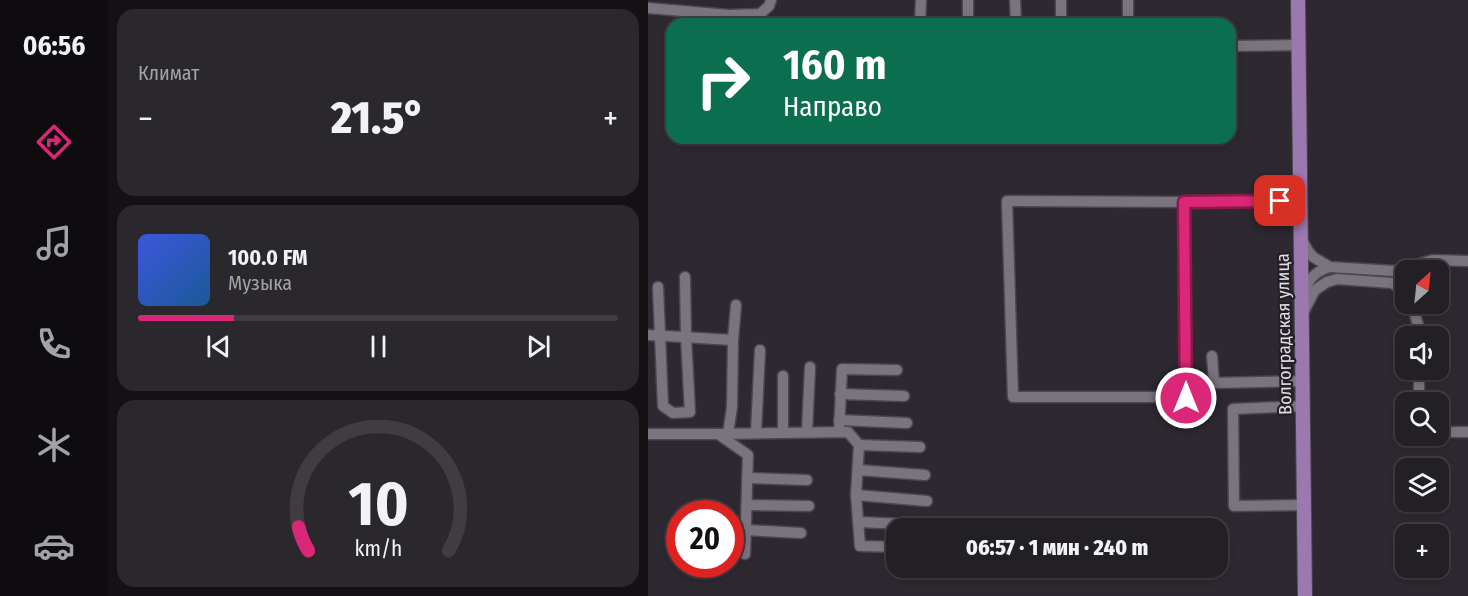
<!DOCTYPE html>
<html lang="ru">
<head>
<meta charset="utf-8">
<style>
	body { margin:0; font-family:"Fira Sans Condensed",sans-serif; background:#2a272d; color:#f1f3f6; height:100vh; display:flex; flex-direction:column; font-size:22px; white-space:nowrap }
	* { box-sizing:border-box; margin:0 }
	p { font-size:20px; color:#a2a2a7 }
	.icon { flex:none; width:33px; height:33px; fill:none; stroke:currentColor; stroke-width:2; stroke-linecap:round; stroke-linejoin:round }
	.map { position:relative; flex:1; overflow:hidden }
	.side { display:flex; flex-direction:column; gap:9px; padding:9px; background:#131114; width:540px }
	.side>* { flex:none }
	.hud { position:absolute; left:18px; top:18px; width:570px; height:126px; border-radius:18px; box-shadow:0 3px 9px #0003,0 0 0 2px #3f3d42; background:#0b6e4f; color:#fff; overflow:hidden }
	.needle { width:39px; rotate:27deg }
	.tools { position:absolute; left:747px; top:260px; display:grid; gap:12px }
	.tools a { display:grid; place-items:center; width:54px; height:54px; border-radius:12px; background:#221f25; box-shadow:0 3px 9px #0003,0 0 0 2px #3f3d42; font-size:30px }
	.speed { position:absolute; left:18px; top:500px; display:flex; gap:12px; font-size:30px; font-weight:700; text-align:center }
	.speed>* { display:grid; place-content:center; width:78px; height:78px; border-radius:50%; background:#221f25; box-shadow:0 3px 9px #0003,0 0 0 2px #3f3d42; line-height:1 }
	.speed .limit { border:9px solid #d22; background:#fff; color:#111 }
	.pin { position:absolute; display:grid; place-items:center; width:51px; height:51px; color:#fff; margin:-26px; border-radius:12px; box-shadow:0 3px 9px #0006 }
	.me { position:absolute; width:66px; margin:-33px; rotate:0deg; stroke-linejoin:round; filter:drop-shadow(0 0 4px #0008) }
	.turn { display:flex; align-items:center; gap:21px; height:126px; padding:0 18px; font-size:27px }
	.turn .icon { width:78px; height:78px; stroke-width:2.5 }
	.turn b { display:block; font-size:42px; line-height:51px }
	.big { font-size:45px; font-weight:800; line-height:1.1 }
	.side .card { flex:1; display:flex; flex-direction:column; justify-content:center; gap:9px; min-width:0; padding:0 21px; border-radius:18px; background:#2a272d }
	.side .dial { align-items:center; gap:0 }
	.dial svg { height:156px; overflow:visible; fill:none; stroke:#3f3d42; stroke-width:7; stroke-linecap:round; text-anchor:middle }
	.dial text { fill:#f1f3f6; stroke:none }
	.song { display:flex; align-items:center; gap:18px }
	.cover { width:72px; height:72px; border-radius:9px; background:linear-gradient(135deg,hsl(230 70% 55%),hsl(210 70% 35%)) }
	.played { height:6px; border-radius:3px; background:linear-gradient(90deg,#db2777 20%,#3f3d42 20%) }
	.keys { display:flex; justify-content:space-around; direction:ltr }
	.heat { display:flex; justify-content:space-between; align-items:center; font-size:33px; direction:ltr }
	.trip { position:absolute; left:238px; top:518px; width:342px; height:60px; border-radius:18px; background:#221f25; box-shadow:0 3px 9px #0003,0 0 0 2px #3f3d42; font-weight:800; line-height:60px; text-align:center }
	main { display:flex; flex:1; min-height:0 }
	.dock { display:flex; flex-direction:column; width:108px; justify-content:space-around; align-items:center; background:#0e0c0f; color:#a2a2a7 }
	.dock .icon { width:42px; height:42px }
	.dock .active { color:#db2777 }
	.dock b { font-size:27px; color:#f1f3f6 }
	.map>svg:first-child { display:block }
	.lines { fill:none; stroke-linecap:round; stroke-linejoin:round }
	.minor-casing { stroke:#4b474e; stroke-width:13 }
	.major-casing { stroke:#4b474e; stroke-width:16 }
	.minor { stroke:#7b747f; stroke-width:10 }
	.major { stroke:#9b78b0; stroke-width:14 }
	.route-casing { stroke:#8e194d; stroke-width:15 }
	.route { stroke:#db2777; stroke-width:10 }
	.labels { text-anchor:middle; stroke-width:4.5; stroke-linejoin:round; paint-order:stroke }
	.street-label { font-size:18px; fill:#e2dfe4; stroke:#241f27 }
</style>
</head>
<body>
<main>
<nav class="dock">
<b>06:56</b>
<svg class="icon active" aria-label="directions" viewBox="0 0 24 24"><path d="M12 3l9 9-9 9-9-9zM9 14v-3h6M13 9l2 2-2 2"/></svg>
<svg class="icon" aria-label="music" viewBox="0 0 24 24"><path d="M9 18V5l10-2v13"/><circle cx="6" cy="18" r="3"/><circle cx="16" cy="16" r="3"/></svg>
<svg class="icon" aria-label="phone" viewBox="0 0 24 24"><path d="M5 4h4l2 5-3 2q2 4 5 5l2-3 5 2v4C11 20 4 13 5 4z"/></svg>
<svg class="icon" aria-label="climate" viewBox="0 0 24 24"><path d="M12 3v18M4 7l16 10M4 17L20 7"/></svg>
<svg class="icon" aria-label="car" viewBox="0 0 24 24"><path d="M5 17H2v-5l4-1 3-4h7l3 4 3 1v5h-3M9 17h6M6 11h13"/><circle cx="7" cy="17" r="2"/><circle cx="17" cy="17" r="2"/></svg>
</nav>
<section class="side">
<div class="card"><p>Климат</p>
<div class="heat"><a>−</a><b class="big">21.5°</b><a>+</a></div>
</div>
<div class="card">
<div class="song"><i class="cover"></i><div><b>100.0 FM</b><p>Музыка</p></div></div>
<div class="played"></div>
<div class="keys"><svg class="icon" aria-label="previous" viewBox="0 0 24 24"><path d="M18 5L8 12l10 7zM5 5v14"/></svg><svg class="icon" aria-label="pause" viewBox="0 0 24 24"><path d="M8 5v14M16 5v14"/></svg><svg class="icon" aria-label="next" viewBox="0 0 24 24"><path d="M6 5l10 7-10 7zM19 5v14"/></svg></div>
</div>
<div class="card dial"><svg viewBox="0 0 100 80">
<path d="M14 69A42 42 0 1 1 86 69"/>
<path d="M14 69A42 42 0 0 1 9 57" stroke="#db2777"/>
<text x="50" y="56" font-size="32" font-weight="700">10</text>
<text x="50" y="72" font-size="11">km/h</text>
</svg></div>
</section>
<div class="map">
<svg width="820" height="596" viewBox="0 0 820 596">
	<rect width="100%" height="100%" fill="#2e2931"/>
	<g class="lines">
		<!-- minor casing -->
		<g class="minor-casing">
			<g id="minor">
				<path d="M367 0 368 24"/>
				<path d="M413 0V24"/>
				<path d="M0 8 81 15 112 14 121 6 123 0"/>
				<path d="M272 24 273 0"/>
				<path d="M320 24V0"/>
				<path d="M480 24V0"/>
				<path d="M582 46 651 45"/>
				<path d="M536 202 359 201 365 397H538L536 202 653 201"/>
				<path d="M654 240 660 251 665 257 682 267 746 271 785 260 820 261"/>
				<path d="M10 287 15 406 25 413 42 412 38 337 37 277"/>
				<path d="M655 295C659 280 667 271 682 267"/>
				<path d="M764 303 770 325V336"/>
				<path d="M655 313 667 290 679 282 689 279 744 283 758 293"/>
				<path d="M0 335 85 340 84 407 80 434"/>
				<path d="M85 340 88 305"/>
				<path d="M564 356 566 383 655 381"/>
				<path d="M771 369V402"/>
				<path d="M135 376V433"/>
				<path d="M192 394 256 396"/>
				<path d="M655 406 585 409 586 506 656 505"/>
				<path d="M191 420 259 423"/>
				<path d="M159 432 162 367"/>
				<path d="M191 432 194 369 249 370"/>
				<path d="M790 432H820"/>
				<path d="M108 433 112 350"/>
				<path d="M0 434H70L100 455 97 554"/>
				<path d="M70 434 200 432 211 445 208 495 212 546 249 547"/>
				<path d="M211 445 272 447"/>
				<path d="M210 470 277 475"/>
				<path d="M99 478 159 480"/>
				<path d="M208 495 279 501"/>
				<path d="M99 505 161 506"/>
				<path d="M210 522 280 525"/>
				<path d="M98 530 153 533"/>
			</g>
		</g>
		<!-- major casing -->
		<g class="major-casing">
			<path id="major" d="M650 0 657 596"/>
		</g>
		<!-- minor -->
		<use href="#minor" class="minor"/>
		<!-- major -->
		<use href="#major" class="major"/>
	</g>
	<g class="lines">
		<!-- route casing -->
		<g class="route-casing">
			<path id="route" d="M538 398 536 202 632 201"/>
		</g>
		<!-- route -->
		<use href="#route" class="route"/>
	</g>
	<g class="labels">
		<!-- street labels -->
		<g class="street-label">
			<text transform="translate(636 334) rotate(-91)" y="6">Волгоградская улица</text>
		</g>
	</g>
</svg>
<div class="tools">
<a><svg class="needle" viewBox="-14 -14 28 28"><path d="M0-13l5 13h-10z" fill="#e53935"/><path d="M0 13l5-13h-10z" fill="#a2a2a7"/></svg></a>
<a><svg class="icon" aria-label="sound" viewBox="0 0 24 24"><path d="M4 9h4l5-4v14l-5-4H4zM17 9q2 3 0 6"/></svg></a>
<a><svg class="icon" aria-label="search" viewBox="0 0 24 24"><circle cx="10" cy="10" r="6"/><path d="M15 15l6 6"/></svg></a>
<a><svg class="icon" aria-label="layers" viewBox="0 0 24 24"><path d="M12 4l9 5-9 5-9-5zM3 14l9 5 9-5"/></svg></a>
<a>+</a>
</div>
<div class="speed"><div class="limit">20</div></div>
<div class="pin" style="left:632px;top:201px;background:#d93025"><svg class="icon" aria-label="arrive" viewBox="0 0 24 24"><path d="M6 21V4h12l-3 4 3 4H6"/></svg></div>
<svg class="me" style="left:538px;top:398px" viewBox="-20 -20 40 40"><circle r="17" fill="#db2777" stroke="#fff" stroke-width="3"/><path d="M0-11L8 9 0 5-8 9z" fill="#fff"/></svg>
<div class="trip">06:57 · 1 мин · 240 m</div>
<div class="hud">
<div class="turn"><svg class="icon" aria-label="right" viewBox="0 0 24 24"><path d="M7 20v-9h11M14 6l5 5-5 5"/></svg><div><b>160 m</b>Направо</div></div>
</div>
</div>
</main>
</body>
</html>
